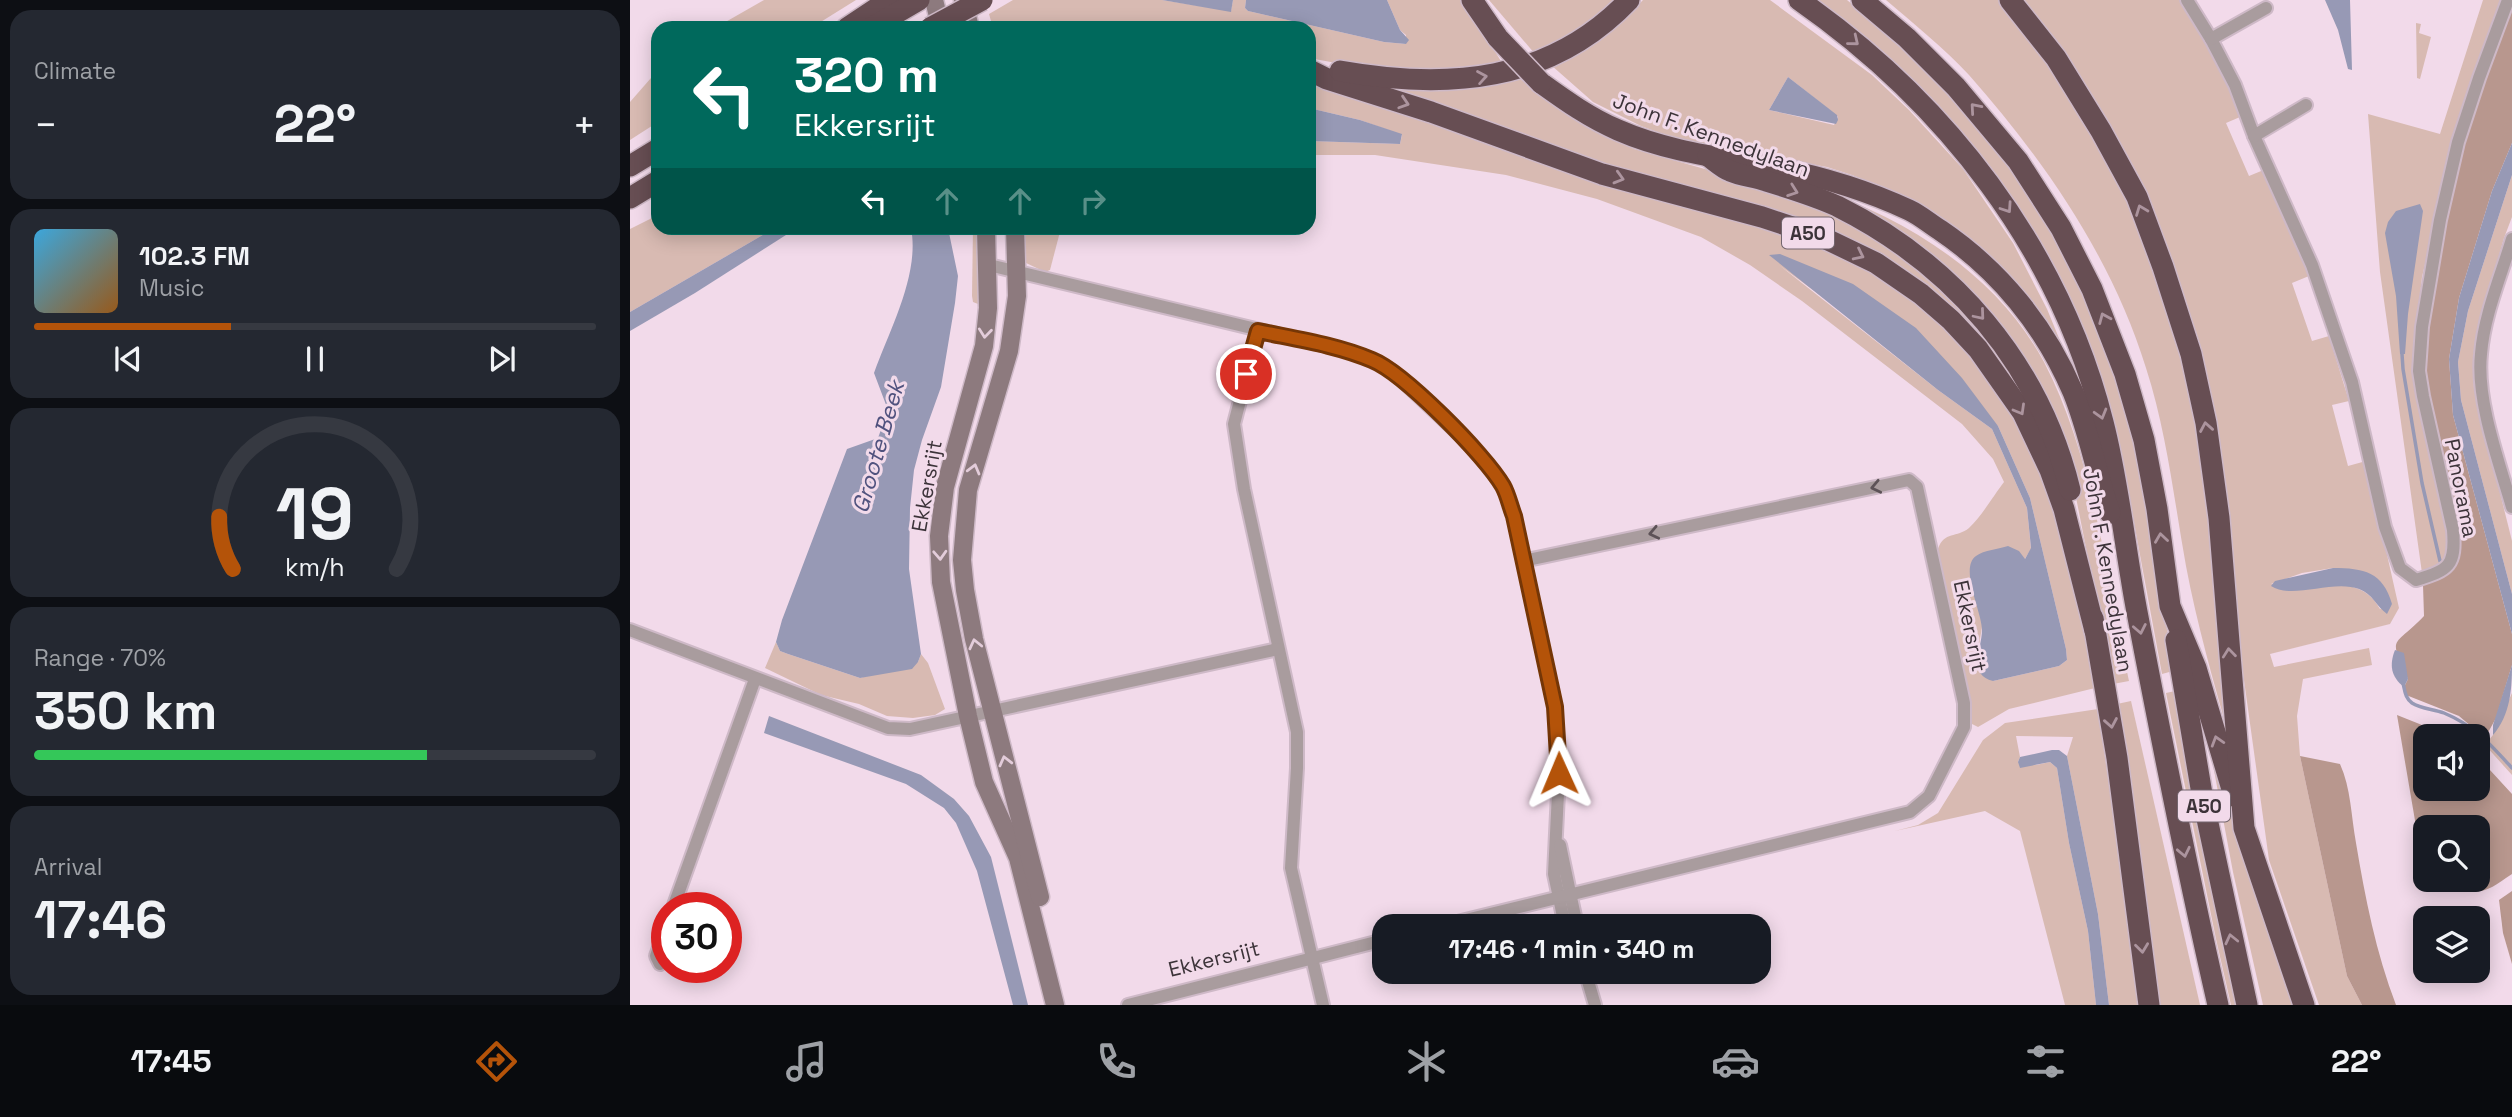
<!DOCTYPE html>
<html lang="en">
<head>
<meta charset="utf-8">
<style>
	body { margin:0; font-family:"Space Grotesk",sans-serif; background:#242831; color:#f1f3f6; height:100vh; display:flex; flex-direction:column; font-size:26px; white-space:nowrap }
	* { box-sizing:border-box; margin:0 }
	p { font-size:23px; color:#9ea1a6 }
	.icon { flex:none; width:38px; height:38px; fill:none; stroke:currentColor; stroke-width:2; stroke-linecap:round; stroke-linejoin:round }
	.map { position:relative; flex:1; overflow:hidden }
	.panel { display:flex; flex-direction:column; gap:10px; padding:10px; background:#0d0f14; width:630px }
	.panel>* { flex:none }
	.top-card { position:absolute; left:21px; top:21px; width:665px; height:214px; border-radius:21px; box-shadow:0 4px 18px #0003; background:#00695c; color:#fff; overflow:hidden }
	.buttons { position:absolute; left:1783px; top:724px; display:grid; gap:14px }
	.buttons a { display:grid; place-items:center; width:77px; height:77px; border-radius:14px; background:#171b24; box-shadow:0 4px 18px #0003; font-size:35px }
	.speed { position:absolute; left:21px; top:892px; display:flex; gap:14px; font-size:35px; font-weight:700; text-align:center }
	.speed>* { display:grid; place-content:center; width:91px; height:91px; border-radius:50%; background:#171b24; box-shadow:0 4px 18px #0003; line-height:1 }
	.speed .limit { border:10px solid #d22; background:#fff; color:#111 }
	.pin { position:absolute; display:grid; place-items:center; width:60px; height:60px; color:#fff; margin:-30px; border:4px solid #fff; border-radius:50%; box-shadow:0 2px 7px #0007 }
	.me { position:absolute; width:77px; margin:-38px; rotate:359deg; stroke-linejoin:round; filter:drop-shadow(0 0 5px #0008) }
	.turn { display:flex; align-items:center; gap:24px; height:147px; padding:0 28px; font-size:32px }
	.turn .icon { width:91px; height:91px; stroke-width:2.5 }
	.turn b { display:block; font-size:49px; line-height:60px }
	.lanes { display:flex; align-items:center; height:66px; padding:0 28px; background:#0003; justify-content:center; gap:35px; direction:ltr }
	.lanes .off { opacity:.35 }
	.big { font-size:52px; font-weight:800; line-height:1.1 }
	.panel .widget { flex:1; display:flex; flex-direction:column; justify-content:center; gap:10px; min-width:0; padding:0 24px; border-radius:21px; background:#242831 }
	.panel .dial { align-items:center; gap:0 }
	.dial svg { height:182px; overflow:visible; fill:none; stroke:#363941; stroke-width:7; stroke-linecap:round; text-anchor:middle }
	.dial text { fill:#f1f3f6; stroke:none }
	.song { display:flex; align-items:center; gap:21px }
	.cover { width:84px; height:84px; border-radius:10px; background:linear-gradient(135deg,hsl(200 70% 55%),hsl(30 70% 35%)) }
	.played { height:7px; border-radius:4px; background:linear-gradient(90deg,#b45309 35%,#363941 35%) }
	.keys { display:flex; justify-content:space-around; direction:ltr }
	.heat { display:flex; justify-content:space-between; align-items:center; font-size:38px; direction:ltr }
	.charge { height:10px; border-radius:5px; background:linear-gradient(90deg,#34c759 70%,#363941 0) }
	.trip { position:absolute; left:742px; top:914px; width:399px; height:70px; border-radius:21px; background:#171b24; box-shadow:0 4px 18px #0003; font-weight:800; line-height:70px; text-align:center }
	.tabs { display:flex; height:112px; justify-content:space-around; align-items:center; background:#090b0e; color:#9ea1a6 }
	.tabs .icon { width:49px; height:49px }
	.tabs .active { color:#b45309 }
	.tabs b { font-size:32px; color:#f1f3f6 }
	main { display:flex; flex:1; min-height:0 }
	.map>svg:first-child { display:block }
	.green { fill:#d8bab2; fill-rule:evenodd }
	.forest { fill:#b8978e }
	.water { fill:#9799b5 }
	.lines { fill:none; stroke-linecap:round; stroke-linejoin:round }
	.stream { stroke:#9799b5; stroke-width:3.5 }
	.street-casing { stroke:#ceb9c7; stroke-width:16 }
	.secondary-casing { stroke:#ceb9c7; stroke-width:21 }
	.highway-casing { stroke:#ceb9c7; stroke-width:24 }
	.street { stroke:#a99c9e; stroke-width:12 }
	.secondary { stroke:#8d7a7e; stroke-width:18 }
	.highway { stroke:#674e53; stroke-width:21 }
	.highway-bridge-casing { stroke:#ceb9c7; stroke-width:24; stroke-linecap:butt }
	.highway-bridge { stroke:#674e53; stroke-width:21 }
	.oneway { stroke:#ac949e }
	.oneway2 { stroke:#e3ccda }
	.oneway3 { stroke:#5d5257 }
	.route-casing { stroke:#753606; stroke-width:18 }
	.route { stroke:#b45309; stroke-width:12 }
	.labels { text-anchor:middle; stroke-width:6; stroke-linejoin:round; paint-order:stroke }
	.shield { fill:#f2daea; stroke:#73656e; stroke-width:2 }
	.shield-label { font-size:19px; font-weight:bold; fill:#3c3339 }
	.street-label { font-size:21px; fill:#3c3339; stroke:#f2daea }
	.water-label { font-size:23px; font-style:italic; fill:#50527e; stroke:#f2daea }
</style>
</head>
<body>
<main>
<section class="panel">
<div class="widget"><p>Climate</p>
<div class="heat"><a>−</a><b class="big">22°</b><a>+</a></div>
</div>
<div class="widget">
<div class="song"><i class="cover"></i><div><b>102.3 FM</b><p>Music</p></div></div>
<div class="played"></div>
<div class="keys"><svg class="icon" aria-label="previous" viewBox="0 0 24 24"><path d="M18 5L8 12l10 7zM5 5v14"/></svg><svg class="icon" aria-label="pause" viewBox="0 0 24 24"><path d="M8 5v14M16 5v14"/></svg><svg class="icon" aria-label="next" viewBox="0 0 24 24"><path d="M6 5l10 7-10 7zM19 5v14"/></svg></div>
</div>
<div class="widget dial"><svg viewBox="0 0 100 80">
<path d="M14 69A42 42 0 1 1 86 69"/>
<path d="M14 69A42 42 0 0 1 8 46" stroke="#b45309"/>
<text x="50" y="56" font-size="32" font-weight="700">19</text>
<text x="50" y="72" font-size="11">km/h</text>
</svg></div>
<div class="widget"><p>Range · 70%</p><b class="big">350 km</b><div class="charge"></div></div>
<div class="widget"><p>Arrival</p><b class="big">17:46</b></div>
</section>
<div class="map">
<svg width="1882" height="1005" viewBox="0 0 1882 1005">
	<rect width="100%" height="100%" fill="#f2daea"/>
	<!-- green -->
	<g class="green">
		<path d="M134 0H226L181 28H85Z"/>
		<path d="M383 0H532L601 11 603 0H616L615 8 618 11 754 42 776 44V35L770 30 757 0H833L874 66 859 70 750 71 679 58V28H363L359 14Z"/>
		<path d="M859 0H991L958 28 905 54Z"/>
		<path d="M1013 0H1140L1242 75 1279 110 1333 169 1383 243 1417 309 1442 370 1282 200 1222 175 1197 167 1049 140 1011 126 963 102 921 65 999 14ZM1158 77 1206 115 1208 117 1204 125 1139 110Z"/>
		<path d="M1186 0H1217L1273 46 1320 91 1372 153 1420 225 1456 294 1489 377 1520 514 1543 671 1532 674 1491 452 1473 382 1457 339 1403 232 1356 163 1301 98 1256 54 1206 13Z"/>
		<path d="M1256 0H1372L1422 66 1498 199 1527 269 1572 427 1599 736C1583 680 1567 624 1556 566 1544 500 1537 433 1516 368 1482 258 1415 161 1339 75 1314 48 1284 24 1256 0Z"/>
		<path d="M1390 0H1552L1584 52 1610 117 1596 123 1619 176 1636 169 1679 276 1662 283 1682 341 1699 336 1719 401 1702 405 1718 466 1736 461 1769 608 1760 624 1640 654 1644 667 1739 648 1742 665 1673 679 1667 716 1670 756 1717 976 1732 1005H1689L1639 860 1613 673 1598 500 1586 425 1540 262ZM1703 568 1762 604 1750 609C1742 595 1734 590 1719 586L1641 584 1672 573Z"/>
		<path d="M1853 0H1873L1818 165 1792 277 1787 323 1821 534 1818 557 1812 567 1792 573 1750 272 1738 114 1810 134Z"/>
		<path d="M1786 23 1791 24 1789 33 1801 37 1790 79 1787 78Z"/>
		<path d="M28 70V122L0 140V102Z"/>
		<path d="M890 79 950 121 1004 149 1135 186 1204 212 1255 240 1335 305 1408 407 1245 259 970 169 749 84C797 89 843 93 890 79Z"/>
		<path d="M679 80 1102 214 1241 264 1344 352 1417 471 1455 617 1465 688 1379 709 1348 727 1340 723 1341 704 1308 549C1314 531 1327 538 1339 528 1351 517 1364 495 1374 482L1363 459 1332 424 1172 301 1120 265 1071 237 967 199 876 175 745 155H679V141L770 144 772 135 730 120 679 108ZM1149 265 1368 426 1400 498 1436 649 1437 660 1429 666 1363 681 1348 651 1352 627 1401 549 1397 508 1362 429 1308 390Z"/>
		<path d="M1882 175V217L1874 238 1848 329 1843 371 1844 389 1882 541V594L1831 400 1828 362 1838 311Z"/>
		<path d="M1186 189C1277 218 1367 275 1414 362 1463 455 1477 579 1499 681L1483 684 1439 462 1371 330Z"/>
		<path d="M28 215V228H145L0 312V229Z"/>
		<path d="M343 228H351L353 306 343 302 342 296Z"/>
		<path d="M391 228H431L420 270 415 272 394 262Z"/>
		<path d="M146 642 150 651 158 654 230 678 288 662 291 654 298 663 315 709 305 715 283 718 257 716 229 704 191 695 135 668Z"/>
		<path d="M1545 691 1610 1005H1601L1586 939 1536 693Z"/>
		<path d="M1882 693V775L1855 745 1863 735Z"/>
		<path d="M1501 701 1570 1005H1528L1487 704Z"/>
		<path d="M1468 709 1511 1005H1479L1468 914 1437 756 1443 737 1386 736 1390 757 1388 762 1406 765 1420 762 1427 768 1439 843 1458 931 1466 1005H1435L1390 831 1355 811 1265 831 1288 825 1308 813 1353 740 1375 723Z"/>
		<path d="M1581 732 1605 821 1667 1005H1633L1603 872 1577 733Z"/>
	</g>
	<!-- forest -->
	<g class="forest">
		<path d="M1882 3V143L1862 191 1829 298 1819 359 1823 415 1882 634V665L1866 718 1855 738 1829 716 1776 695 1774 687 1778 679C1757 634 1764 648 1794 616L1793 585C1814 580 1821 571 1829 552L1794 376 1797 332 1817 209 1839 125Z"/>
		<path d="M1767 715 1822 737H1796V789H1848V757L1882 794V874C1854 893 1850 898 1817 880H1848V828H1796L1795 862 1788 838Z"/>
		<path d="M1670 756 1710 764C1721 788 1721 816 1726 843 1735 897 1746 953 1766 1005H1732L1717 976Z"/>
		<path d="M1882 891V964L1873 933 1869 900Z"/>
	</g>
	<!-- water -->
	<g class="water">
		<path d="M532 0H603L601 12Z"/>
		<path d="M616 0H757L770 30 779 40 776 44 754 42 618 11 615 8Z"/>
		<path d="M1695 0H1720L1722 70 1718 69 1708 30Z"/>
		<path d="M1158 77 1207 115 1208 120 1206 124 1139 110Z"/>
		<path d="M679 108 730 120 772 134 770 144 679 141Z"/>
		<path d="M1882 143V175L1838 311 1828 362 1831 400 1882 594V634L1823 415 1819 359 1829 298 1862 191Z"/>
		<path d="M1790 204 1793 211 1778 314 1775 354H1770L1766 296 1755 233 1758 222 1766 211Z"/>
		<path d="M145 228H167L65 293 0 331V312Z"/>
		<path d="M281 228H318L328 276 325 303 311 387 292 440 284 470 280 508 279 569 291 654 288 662 282 669 230 678 158 654 150 651 146 642 152 620 217 449 248 438 258 410 244 373C260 329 290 274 281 228Z"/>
		<path d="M1150 254 1223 284 1286 328 1332 378 1368 426 1400 498 1436 649 1437 660 1429 666 1363 681C1337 675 1352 648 1352 630 1352 612 1329 568 1346 556 1354 550 1369 549 1378 546L1389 551 1395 559 1401 548 1397 508 1362 429 1308 390 1139 255Z"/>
		<path d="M1703 568C1734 568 1753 572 1762 604L1757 614C1746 606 1743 594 1729 589 1703 579 1662 600 1641 586L1645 581Z"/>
		<path d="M1765 650 1774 653 1778 679 1774 687C1761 677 1759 665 1765 650Z"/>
		<path d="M1882 665C1882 690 1880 715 1863 735V725Z"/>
		<path d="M139 716 291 775 324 799 339 816 361 857 398 1005H383L347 871 326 823 314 808 276 784 134 733Z"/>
		<path d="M1422 750H1429L1437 756 1468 914 1479 1005H1466L1458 931 1439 843 1427 768 1420 762 1390 768 1388 762 1390 757Z"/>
	</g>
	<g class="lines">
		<!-- stream -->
		<g class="stream">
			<path d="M1772 354 1773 369 1792 483 1810 561"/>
			<path d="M1773 683C1775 691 1775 698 1782 703 1791 709 1804 709 1814 713 1845 726 1860 744 1882 768"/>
		</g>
		<!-- street casing -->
		<g class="street-casing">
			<g id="street">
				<path d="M1557 0 1581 39 1605 85 1624 136 1682 265 1722 382 1755 527 1770 568 1786 580C1819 570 1826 566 1823 530L1793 396 1789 371 1792 327 1810 220 1828 142 1849 78 1878 0"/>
				<path d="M1581 39 1636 8"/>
				<path d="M1624 136 1676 105"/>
				<path d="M1882 239C1871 276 1854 315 1851 354 1846 400 1869 462 1882 507"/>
				<path d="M359 265 713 350 743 360 762 371 832 437 858 465 874 488 884 516 925 707 929 773 924 874 935 926"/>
				<path d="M628 331 604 424 614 489 667 732V768L661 868 693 1005"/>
				<path d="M0 630 258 728 280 729 648 649"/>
				<path d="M930 845 947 926"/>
				<path d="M43 908 125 679"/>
				<path d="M811 926 1280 812 1299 796 1334 727V703L1287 487 1279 480 893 561"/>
				<path d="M30 964 26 956 37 926"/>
				<path d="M955 971 965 1005"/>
				<path d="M498 1005 754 940"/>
			</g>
		</g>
		<!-- secondary casing -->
		<g class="secondary-casing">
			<g id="secondary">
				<path d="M304 0 311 28"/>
				<path d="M333 0 340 28"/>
				<path d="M356 228 358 308 354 346 315 487 309 536 311 582 338 716 354 782 388 858 425 1005"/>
				<path d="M385 228 387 296 379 351 338 490 332 560 335 590 344 639 410 897"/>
			</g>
		</g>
		<!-- highway casing -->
		<g class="highway-casing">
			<g id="highway">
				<path d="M842 0 868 38"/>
				<path d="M1169 0C1315 102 1429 248 1473 422 1489 484 1495 549 1507 612 1532 743 1558 875 1588 1005"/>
				<path d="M1232 0 1277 38 1326 87 1388 161 1431 228 1462 289 1495 374 1514 440 1527 509 1540 606 1566 668 1604 796"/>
				<path d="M1380 0 1426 58 1471 131 1507 197 1533 267 1561 354 1576 423 1589 518 1614 828 1674 1005"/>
				<path d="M217 28 259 0"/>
				<path d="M241 28 289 0"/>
				<path d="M679 70 697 79 801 112 972 174 1132 217 1192 237 1246 263 1291 294 1321 320 1348 349 1393 413 1420 470 1434 509 1465 631"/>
				<path d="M710 71C817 90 920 83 999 0"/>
				<path d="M911 83C936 101 960 118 988 130 1036 151 1087 157 1137 166 1186 175 1234 189 1279 210 1290 215 1300 224 1310 230 1369 270 1415 326 1443 392 1459 431 1466 473 1480 513"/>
				<path d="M1078 156C1085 161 1092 168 1100 171 1112 176 1125 177 1136 181 1159 188 1185 196 1207 206 1323 264 1409 363 1440 490"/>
				<path d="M0 166 28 149"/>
				<path d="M0 198 28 181"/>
				<path d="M1463 618 1487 758 1519 1005"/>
				<path d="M1546 640 1573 800 1617 1005"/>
			</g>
		</g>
		<!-- street -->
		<use href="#street" class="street"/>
		<!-- secondary -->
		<use href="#secondary" class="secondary"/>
		<!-- highway -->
		<use href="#highway" class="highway"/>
		<!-- highway-bridge casing -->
		<g class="highway-bridge-casing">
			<g id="highway-bridge">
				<path d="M300 28 352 0"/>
				<path d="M868 38 911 83"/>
			</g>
		</g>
		<!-- highway-bridge -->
		<use href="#highway-bridge" class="highway-bridge"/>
	</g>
	<!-- one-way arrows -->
	<defs><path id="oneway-chevron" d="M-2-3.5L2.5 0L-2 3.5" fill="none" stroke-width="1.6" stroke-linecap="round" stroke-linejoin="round" transform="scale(1.75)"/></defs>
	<g class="oneway">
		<use href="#oneway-chevron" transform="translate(1224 41) rotate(39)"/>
		<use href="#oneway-chevron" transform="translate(852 77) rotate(-10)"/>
		<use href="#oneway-chevron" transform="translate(774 103) rotate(18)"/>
		<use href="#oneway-chevron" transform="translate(1345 108) rotate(-131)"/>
		<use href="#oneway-chevron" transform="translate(989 178) rotate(16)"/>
		<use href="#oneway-chevron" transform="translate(1163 191) rotate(20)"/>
		<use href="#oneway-chevron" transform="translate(1377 208) rotate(56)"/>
		<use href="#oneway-chevron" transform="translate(1511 210) rotate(-111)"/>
		<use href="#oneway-chevron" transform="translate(1229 255) rotate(26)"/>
		<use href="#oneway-chevron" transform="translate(1350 315) rotate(50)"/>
		<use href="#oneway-chevron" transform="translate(1474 318) rotate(-113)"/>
		<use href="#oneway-chevron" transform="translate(1390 410) rotate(60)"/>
		<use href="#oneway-chevron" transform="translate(1471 414) rotate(74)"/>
		<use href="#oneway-chevron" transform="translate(1576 427) rotate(-100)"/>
		<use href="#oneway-chevron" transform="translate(1531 538) rotate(-98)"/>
		<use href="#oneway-chevron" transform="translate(1510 629) rotate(79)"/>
		<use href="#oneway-chevron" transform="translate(1599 653) rotate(-96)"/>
		<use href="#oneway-chevron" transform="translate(1481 723) rotate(80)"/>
		<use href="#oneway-chevron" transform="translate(1587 741) rotate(-107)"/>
		<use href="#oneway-chevron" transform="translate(1554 852) rotate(78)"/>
		<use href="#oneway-chevron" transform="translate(1601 939) rotate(-103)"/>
		<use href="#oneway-chevron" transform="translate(1512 948) rotate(83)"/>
	</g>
	<g class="oneway2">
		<use href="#oneway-chevron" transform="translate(355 333) rotate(96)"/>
		<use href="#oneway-chevron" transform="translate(344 469) rotate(-75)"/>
		<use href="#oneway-chevron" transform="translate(310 555) rotate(87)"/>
		<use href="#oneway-chevron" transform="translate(345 644) rotate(-103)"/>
		<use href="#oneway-chevron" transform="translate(375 761) rotate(-104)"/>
	</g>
	<g class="oneway3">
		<use href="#oneway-chevron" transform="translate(1246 487) rotate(168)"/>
		<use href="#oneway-chevron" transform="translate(1024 533) rotate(168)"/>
	</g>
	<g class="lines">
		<!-- route casing -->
		<g class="route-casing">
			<path id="route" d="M616 374 628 331C666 339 707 345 742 360 774 373 855 455 873 486 878 495 880 506 884 516L925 707 929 773"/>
		</g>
		<!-- route -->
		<use href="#route" class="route"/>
	</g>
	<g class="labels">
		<!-- shield labels -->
		<g class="shield">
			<rect x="1152" y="217.5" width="52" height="31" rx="5"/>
			<rect x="1548" y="790.5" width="52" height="31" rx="5"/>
		</g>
		<g class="shield-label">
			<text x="1178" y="240">A50</text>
			<text x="1574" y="813">A50</text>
		</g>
		<!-- street labels -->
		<g class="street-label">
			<text transform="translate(1081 135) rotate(20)" y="7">John F. Kennedylaan</text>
			<text transform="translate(297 486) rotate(-80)" y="7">Ekkersrijt</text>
			<text transform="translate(1831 488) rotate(79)" y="7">Panorama</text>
			<text transform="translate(1478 570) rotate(80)" y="7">John F. Kennedylaan</text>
			<text transform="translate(1340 626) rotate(78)" y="7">Ekkersrijt</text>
			<text transform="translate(584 959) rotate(-14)" y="7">Ekkersrijt</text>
		</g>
		<!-- water labels -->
		<g class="water-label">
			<text transform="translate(248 447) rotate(-74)" y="8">Groote Beek</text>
		</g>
	</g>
</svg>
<div class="buttons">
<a><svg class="icon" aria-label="sound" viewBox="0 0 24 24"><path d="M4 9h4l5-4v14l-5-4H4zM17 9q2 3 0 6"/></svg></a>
<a><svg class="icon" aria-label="search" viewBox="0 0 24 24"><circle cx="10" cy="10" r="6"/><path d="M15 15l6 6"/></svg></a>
<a><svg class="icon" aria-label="layers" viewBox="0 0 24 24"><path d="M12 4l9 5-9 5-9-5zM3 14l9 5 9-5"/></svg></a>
</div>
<div class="speed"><div class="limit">30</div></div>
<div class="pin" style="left:616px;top:374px;background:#d93025"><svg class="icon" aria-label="arrive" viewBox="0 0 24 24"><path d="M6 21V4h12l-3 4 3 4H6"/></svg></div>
<svg class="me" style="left:929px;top:773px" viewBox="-20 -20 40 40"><path d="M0-17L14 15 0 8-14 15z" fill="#b45309" stroke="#fff" stroke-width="4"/></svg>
<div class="trip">17:46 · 1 min · 340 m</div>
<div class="top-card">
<div class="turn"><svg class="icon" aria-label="left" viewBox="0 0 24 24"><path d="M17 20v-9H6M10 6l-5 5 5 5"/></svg><div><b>320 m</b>Ekkersrijt</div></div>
<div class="lanes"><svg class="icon" aria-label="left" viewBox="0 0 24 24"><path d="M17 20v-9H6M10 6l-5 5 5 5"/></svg><svg class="icon off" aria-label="ahead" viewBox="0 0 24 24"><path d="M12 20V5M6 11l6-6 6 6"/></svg><svg class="icon off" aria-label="ahead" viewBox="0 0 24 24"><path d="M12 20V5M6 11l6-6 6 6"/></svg><svg class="icon off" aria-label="right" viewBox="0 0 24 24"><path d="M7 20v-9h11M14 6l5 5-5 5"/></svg></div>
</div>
</div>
</main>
<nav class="tabs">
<b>17:45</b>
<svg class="icon active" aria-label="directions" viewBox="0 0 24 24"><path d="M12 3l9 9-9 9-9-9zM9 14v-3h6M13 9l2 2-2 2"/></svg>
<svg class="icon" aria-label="music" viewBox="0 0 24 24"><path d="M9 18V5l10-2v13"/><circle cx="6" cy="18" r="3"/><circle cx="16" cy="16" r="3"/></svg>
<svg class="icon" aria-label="phone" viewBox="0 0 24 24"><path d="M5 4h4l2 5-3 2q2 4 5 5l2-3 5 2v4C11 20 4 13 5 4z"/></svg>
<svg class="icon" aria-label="climate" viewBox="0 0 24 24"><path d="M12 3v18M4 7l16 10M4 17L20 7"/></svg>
<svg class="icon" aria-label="car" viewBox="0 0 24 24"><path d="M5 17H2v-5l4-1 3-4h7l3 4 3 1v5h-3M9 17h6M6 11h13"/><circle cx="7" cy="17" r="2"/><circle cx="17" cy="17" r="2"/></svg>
<svg class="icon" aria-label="filters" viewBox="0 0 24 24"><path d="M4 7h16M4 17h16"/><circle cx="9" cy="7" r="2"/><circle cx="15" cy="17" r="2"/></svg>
<b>22°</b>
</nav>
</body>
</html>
